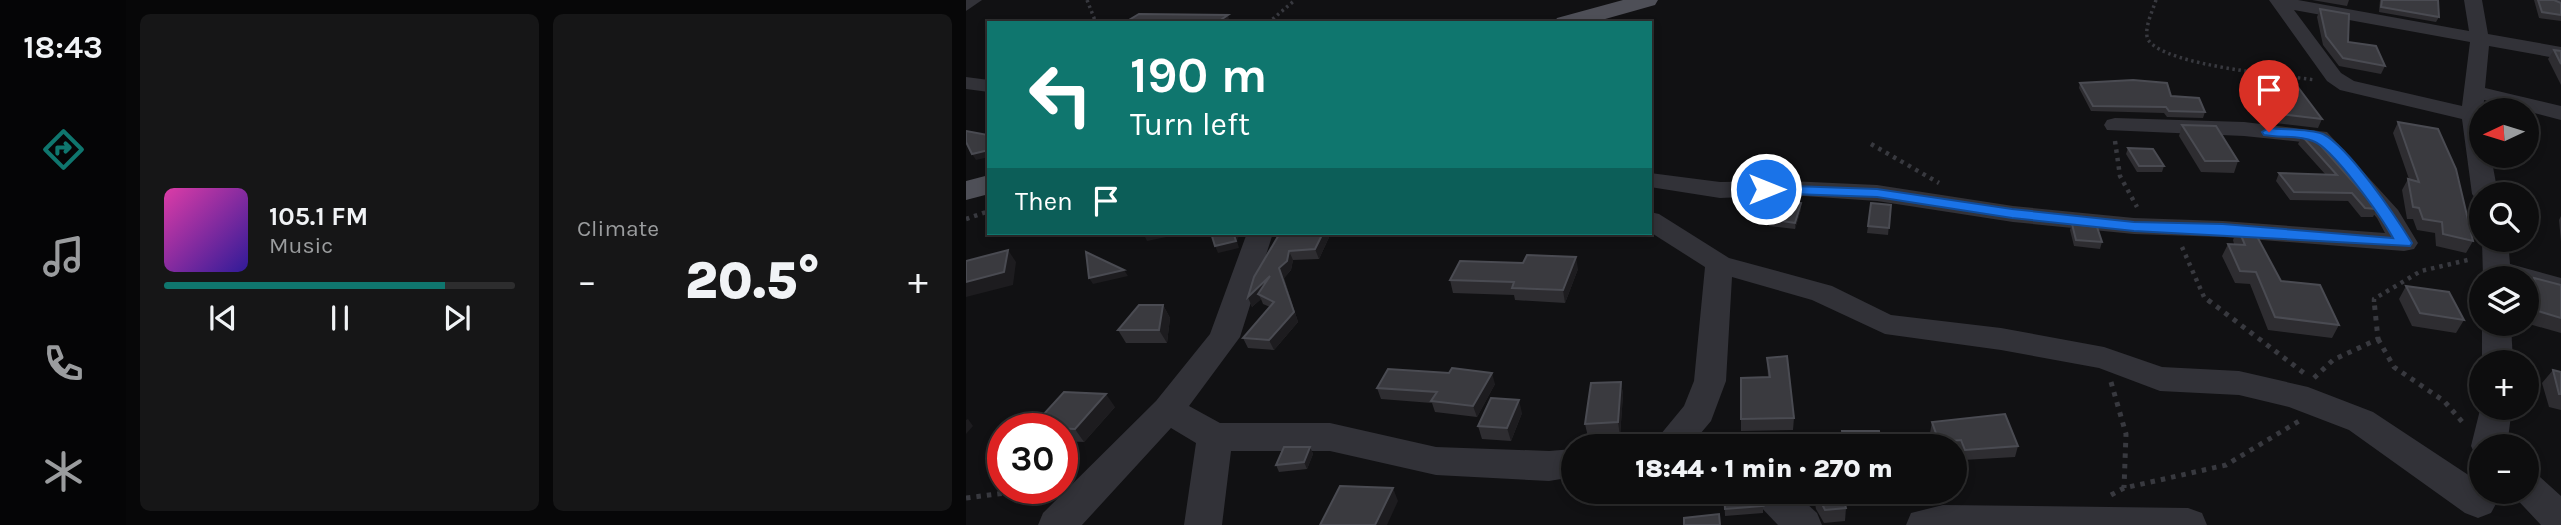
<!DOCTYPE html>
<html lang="en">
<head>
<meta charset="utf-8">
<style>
	body { margin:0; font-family:Karla,sans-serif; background:#161617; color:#f1f3f6; height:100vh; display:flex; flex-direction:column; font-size:26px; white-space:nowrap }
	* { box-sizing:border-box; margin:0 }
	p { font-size:23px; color:#9a9c9e }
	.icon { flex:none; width:38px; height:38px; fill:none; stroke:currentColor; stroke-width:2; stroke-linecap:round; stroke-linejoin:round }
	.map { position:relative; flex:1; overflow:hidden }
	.panel { display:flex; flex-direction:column; gap:14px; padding:14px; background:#070708; width:840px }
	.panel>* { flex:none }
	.top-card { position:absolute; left:21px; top:21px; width:665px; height:214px; border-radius:0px; box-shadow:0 4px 10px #0003,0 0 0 2px #2d2d2e; background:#0f766e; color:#fff; overflow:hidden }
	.needle { width:46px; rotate:266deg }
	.controls { position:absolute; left:1503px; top:98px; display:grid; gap:14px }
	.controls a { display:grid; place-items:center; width:70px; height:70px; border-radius:50%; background:#0d0d0e; box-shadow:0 4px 10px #0003,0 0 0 2px #2d2d2e; font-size:35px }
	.speed { position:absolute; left:21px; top:413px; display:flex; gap:14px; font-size:35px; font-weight:700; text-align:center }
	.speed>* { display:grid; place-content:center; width:91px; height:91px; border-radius:50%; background:#0d0d0e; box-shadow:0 4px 10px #0003,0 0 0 2px #2d2d2e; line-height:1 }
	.speed .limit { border:10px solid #d22; background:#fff; color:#111 }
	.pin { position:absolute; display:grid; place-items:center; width:60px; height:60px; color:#fff; margin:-72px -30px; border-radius:50% 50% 50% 0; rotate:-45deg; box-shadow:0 0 7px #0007 }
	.pin .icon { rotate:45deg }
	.me { position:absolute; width:77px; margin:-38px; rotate:90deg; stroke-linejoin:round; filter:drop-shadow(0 0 5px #0008) }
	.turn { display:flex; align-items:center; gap:24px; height:147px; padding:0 28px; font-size:32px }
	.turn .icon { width:91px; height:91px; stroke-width:2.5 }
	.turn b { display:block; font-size:49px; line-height:60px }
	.then { display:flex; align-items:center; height:66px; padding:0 28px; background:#0003; gap:14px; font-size:26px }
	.big { font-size:52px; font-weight:800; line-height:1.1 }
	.panel .card { flex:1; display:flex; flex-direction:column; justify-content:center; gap:10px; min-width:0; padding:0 24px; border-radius:10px; background:#161617 }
	.song { display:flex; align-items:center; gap:21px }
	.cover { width:84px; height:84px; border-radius:10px; background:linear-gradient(135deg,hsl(320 70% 55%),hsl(250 70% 35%)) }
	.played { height:7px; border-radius:4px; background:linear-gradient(90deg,#0f766e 80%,#2d2d2e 80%) }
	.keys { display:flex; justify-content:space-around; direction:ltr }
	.heat { display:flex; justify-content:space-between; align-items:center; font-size:38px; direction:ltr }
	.panel .tiles { flex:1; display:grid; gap:14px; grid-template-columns:repeat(2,1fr) }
	.trip { position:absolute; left:595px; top:434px; width:406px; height:70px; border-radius:35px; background:#0d0d0e; box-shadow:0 4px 10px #0003,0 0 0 2px #2d2d2e; font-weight:800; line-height:70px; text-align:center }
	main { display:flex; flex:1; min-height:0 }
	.tabs { display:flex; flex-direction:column; width:126px; justify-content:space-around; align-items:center; background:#050506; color:#9a9c9e }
	.tabs .icon { width:49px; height:49px }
	.tabs .current { color:#0f766e }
	.tabs b { font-size:32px; color:#f1f3f6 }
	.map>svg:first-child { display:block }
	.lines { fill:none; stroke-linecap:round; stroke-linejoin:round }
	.path-far2 { stroke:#38393f; stroke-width:3.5; stroke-dasharray:2.5 3.5; stroke-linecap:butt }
	.path-far1 { stroke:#38393f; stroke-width:4.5; stroke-dasharray:3.5 5; stroke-linecap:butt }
	.path { stroke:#38393f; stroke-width:5; stroke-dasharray:4.5 6; stroke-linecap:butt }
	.minor { fill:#323238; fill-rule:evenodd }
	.major { fill:#4e4f57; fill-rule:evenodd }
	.wall { fill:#2e2d31 }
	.shaded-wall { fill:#1d1c1f }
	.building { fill:#3a3a3f; stroke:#4a4b52; stroke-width:2 }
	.route { fill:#1a73e8; stroke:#114b97; stroke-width:2 }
</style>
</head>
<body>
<main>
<nav class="tabs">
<b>18:43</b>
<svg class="icon current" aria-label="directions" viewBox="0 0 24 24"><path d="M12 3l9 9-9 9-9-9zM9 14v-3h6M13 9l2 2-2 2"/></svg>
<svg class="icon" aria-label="music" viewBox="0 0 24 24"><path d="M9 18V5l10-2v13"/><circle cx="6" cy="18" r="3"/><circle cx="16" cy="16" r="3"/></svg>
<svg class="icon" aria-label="phone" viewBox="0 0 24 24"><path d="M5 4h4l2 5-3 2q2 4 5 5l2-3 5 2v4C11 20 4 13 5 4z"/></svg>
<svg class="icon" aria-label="climate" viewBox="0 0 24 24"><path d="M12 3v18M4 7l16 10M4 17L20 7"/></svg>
</nav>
<section class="panel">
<div class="tiles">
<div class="card">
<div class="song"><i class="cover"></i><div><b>105.1 FM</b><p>Music</p></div></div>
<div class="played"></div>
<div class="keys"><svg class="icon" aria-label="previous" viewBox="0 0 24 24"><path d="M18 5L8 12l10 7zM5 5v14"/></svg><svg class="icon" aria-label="pause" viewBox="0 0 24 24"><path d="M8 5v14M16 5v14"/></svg><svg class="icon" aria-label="next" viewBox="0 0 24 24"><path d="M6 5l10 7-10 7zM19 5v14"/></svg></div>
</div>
<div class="card"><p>Climate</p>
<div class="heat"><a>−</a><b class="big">20.5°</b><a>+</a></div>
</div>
</div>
</section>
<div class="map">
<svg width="1595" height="525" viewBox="0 0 1595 525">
	<rect width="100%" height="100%" fill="#111113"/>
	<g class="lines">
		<!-- path-far2 -->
		<g class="path-far2">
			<path d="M121 0 130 23"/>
			<path d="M1190 0C1187 10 1176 32 1183 41 1203 66 1314 75 1349 80"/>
			<path d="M302 23 329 0"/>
		</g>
		<!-- path-far1 -->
		<g class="path-far1">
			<path d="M1149 141 1154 176 1171 207"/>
			<path d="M905 144 973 183"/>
			<path d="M0 219 23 211"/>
			<path d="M1216 247 1238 297 1244 302"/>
			<path d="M1408 302V299L1455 271 1506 259"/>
		</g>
		<!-- path -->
		<g class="path">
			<path d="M1242 300 1338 373"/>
			<path d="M1412 339 1428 367 1478 401 1499 425"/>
			<path d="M1348 378 1367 360 1412 339 1408 300"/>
			<path d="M1145 382 1160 434 1158 488"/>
			<path d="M1145 495 1158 488 1260 465 1333 421"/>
			<path d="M0 498 78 488"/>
		</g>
		<!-- minor -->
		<g class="minor">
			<path d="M0 0H16L0 11Z"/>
			<path d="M1303 0H1332L1503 31 1498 0H1516L1522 34 1595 47V59L1523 46 1519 88 1595 106V120L1518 100 1516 156H1525L1532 194H1516V201L1510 199 1506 194 1496 119 1374 90 1361 81ZM1328 10 1504 42 1496 106 1388 81 1375 73Z"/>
			<path d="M1581 0H1595V6L1584 4Z"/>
			<path d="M0 77 23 80V92L0 89Z"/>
			<path d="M1149 118 1278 122 1361 132 1432 210 1452 243 1448 249 1438 251 1257 237 1168 234 1047 222 911 201 823 195 754 198 684 187V173L754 182 823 181 911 185 1047 206 1168 218 1257 221 1419 233 1411 218 1346 143 1278 136 1141 130 1138 125 1141 120Z"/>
			<path d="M684 212 693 214 763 258 866 286 925 315 1035 328 1138 347 1196 367 1273 371 1342 387 1407 412 1516 484V492H1526L1531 502 1525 513 1512 518 1499 513 1383 430 1323 407 1273 395 1194 391 1133 368 1035 350 919 334 846 300 766 277 760 381 745 421 724 446H685L718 406 728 381 739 267 684 232Z"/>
			<path d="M281 233H307L274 337 223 406 254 423H364L470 447 583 451 607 449V477L583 481 470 475 364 451H265L256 525H218L230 443 205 428 116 525H72L77 513 190 401 244 334Z"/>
			<path d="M1516 240H1542L1544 264 1595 278V296L1561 287V278H1517Z"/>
			<path d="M1516 323 1545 324 1547 362 1516 363Z"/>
			<path d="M1516 402V408H1546L1541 446H1516V457L1510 456 1505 446Z"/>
			<path d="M1561 473 1574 477 1595 496V525H1575L1544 492H1561Z"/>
			<path d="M785 492H828L851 513 856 525H812L791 503Z"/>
			<path d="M977 505 1222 508 1236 513 1241 525H940L945 513Z"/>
		</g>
		<!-- major -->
		<g class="major">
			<path d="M657 0H692L689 5 625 23H588L591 18Z"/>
			<path d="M23 175V194L0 200V181Z"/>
		</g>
	</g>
	<!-- wall -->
	<g class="wall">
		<path d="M1346 0H1383L1381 6Z"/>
		<path d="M1414 0H1472L1473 17 1470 22 1413 12Z"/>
		<path d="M1568 0H1588L1595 3V21L1573 18Z"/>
		<path d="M1354 9 1382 42 1419 66 1415 74 1373 66 1357 45 1351 17Z"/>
		<path d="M1588 50 1595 51V85L1582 59Z"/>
		<path d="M1288 80 1356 119 1352 128 1309 123 1284 88Z"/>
		<path d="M1114 83 1205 96 1239 112 1237 118 1201 117 1198 113 1125 111 1113 88Z"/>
		<path d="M1432 122 1507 241 1500 253 1470 246 1469 233 1451 230 1447 219H1441L1436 190 1442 179H1443L1427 133Z"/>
		<path d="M1216 125 1272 161 1268 173 1235 172 1213 136Z"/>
		<path d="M1336 136 1411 209 1407 217H1395L1382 201 1324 200 1310 181 1313 173 1359 174 1332 144Z"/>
		<path d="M1162 148 1198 166 1196 172H1171L1160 154Z"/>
		<path d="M835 203V209L829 229 803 226V219Z"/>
		<path d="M905 203 925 205 922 235 901 233Z"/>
		<path d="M1595 216V242L1593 220Z"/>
		<path d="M1106 224 1136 242 1134 249 1108 246 1104 230Z"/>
		<path d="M1272 228 1315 281 1373 325 1366 338 1302 330 1284 284 1269 283 1256 256 1262 244H1268L1267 240Z"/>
		<path d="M314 233H365L353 259 327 260 325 270 318 278 332 322 308 350 282 348 277 338 304 307 297 304 295 299 286 307 282 297Z"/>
		<path d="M612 269 599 303 549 300 548 295 487 293 484 280Z"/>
		<path d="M1568 278 1595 285V333L1563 324 1561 308V287Z"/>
		<path d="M1440 286 1498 320 1490 333 1446 326 1433 299Z"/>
		<path d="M197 305 204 318 201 343H160L152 330Z"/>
		<path d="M801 358 828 418 827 430 775 431V378L802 377Z"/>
		<path d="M1587 370 1595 372V410L1583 407 1576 383Z"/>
		<path d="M655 382 657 395 654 436 622 437 619 424Z"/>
		<path d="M529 384 511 417 469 412 466 403 415 399 411 388Z"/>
		<path d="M149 407 118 442 96 441V429H67L66 427Z"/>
		<path d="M556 413 545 441 516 439 512 426Z"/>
		<path d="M966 422 1052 446 1049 457 997 460 993 451H989V446H968L964 433Z"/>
		<path d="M344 447 347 454 341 469 313 472 310 465Z"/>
		<path d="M758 492 797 506V513L759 516Z"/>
		<path d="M847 492H876L880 508 879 521 858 523 850 509Z"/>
	</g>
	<!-- shaded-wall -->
	<g class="shaded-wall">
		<path d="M262 15 264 23H250Z"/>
		<path d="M23 150V157L10 160 6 154Z"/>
		<path d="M835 203V209L829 229V223Z"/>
		<path d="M177 233H215V234L181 241Z"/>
		<path d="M269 233H274L271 241 273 248 252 253 249 246Z"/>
		<path d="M357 233H365L353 259 349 249Z"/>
		<path d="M42 250 50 262 47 285 0 297V282Z"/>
		<path d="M323 251 327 260 325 270 318 278 332 322 308 350 303 340 313 268Z"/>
		<path d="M610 257 612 269 599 303 597 290Z"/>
		<path d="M158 270 162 276 127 284 123 278Z"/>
		<path d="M304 276 292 294 295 299 286 307 282 297Z"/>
		<path d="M197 305 204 318 201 343 193 330Z"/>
		<path d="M526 373 529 384 511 417 507 406Z"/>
		<path d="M655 382 657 395 654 436 652 422Z"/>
		<path d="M140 394 149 407 118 442 109 429Z"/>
		<path d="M553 400 556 413 545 441 541 428Z"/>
		<path d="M2 419 7 426 0 434V420Z"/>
		<path d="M344 447 347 454 341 469 338 462Z"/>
		<path d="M427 488 432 501 421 525H409Z"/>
	</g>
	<!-- building -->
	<g class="building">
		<path d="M1416 0H1472L1473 17 1415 7Z"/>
		<path d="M1572 0H1588L1595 3V15L1576 12Z"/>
		<path d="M1354 9 1383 14 1382 42 1410 46 1419 66 1377 58 1360 36Z"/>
		<path d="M173 14 262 15 250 23H158Z"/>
		<path d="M1588 50 1595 51V64Z"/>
		<path d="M1167 80 1201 83 1205 96 1233 98 1239 112 1203 111 1200 107 1127 106 1114 83Z"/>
		<path d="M1288 80 1328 82 1356 119 1313 114Z"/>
		<path d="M1432 122 1472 129 1490 169 1507 241 1477 234 1476 222 1457 219 1453 208 1447 207 1442 179 1453 182Z"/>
		<path d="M1216 125 1250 126 1272 161H1239Z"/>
		<path d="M0 131 22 135 23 150 6 154 0 142Z"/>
		<path d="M1336 136 1348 138 1411 209 1399 208 1386 193 1328 192 1313 173 1371 175Z"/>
		<path d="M1162 148 1187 149 1198 166H1173Z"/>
		<path d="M810 200 835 203 829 223 803 219Z"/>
		<path d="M905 203 925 205 923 228 902 226Z"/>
		<path d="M1106 224 1131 227 1136 242 1110 240Z"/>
		<path d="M1272 228 1287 229 1315 281 1354 285 1373 325 1309 317 1290 272 1274 271 1262 244 1279 245Z"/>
		<path d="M245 233H269L268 235 270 241 249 246Z"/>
		<path d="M314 233H357L349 249 323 251 321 261 313 268 328 312 303 340 277 338 308 302 292 294 304 276 282 297 288 277Z"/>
		<path d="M42 250 38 272 0 282V261Z"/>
		<path d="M120 252 158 270 123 278Z"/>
		<path d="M561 255 610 257 597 290 546 288 548 282 484 280 494 261 557 263Z"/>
		<path d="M1568 278 1595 285V318L1572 311Z"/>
		<path d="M1440 286 1483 292 1498 320 1454 313Z"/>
		<path d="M173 305H197L193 330H152Z"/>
		<path d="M821 356 828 418 775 419V378L804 377 801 358Z"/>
		<path d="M486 368 526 373 507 406 465 401 471 392 411 388 422 369 483 373Z"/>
		<path d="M1587 370 1595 372V394H1593Z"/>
		<path d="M655 382 652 422 619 424 625 383Z"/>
		<path d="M98 392 140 394 109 429 66 427Z"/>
		<path d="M525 398 553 400 541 428 512 426Z"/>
		<path d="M1039 414 1052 446 999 450 995 440 973 442 966 422Z"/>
		<path d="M876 431H913L915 446H878Z"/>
		<path d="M318 447H344L338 462 310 465Z"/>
		<path d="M374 486 427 488 409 525H354Z"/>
		<path d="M758 492H786L797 506 759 509Z"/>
		<path d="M850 492H876L880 508 859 510Z"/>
		<path d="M753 514 754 525H718V518Z"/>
	</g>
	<!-- route -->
	<path class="route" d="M1303 128C1318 130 1343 128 1357 134 1383 147 1430 217 1446 243L1444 246 1168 231 1046 218 911 197 800 193 793 189 800 185 911 189 1046 209 1168 222 1257 224 1427 238C1416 218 1367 148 1347 141 1333 135 1314 138 1298 135L1296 132Z"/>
</svg>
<div class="controls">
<a><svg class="needle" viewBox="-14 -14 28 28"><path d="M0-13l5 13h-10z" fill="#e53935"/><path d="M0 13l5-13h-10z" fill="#9a9c9e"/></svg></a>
<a><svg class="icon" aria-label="search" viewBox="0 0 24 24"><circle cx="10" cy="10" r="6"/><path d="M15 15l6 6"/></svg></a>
<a><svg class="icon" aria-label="layers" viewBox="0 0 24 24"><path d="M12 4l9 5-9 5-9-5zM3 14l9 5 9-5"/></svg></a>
<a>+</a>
<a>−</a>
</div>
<div class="speed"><div class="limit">30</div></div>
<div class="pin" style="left:1303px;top:132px;background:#d93025"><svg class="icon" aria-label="arrive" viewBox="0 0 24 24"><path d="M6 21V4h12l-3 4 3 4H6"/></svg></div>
<svg class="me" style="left:800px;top:189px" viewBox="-20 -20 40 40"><circle r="17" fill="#1a73e8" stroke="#fff" stroke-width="3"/><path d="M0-11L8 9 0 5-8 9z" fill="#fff"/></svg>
<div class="trip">18:44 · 1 min · 270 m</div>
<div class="top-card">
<div class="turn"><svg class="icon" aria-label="left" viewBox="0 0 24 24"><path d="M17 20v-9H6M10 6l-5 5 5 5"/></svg><div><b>190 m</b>Turn left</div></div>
<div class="then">Then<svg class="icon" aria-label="arrive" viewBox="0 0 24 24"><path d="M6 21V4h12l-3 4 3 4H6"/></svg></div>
</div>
</div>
</main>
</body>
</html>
